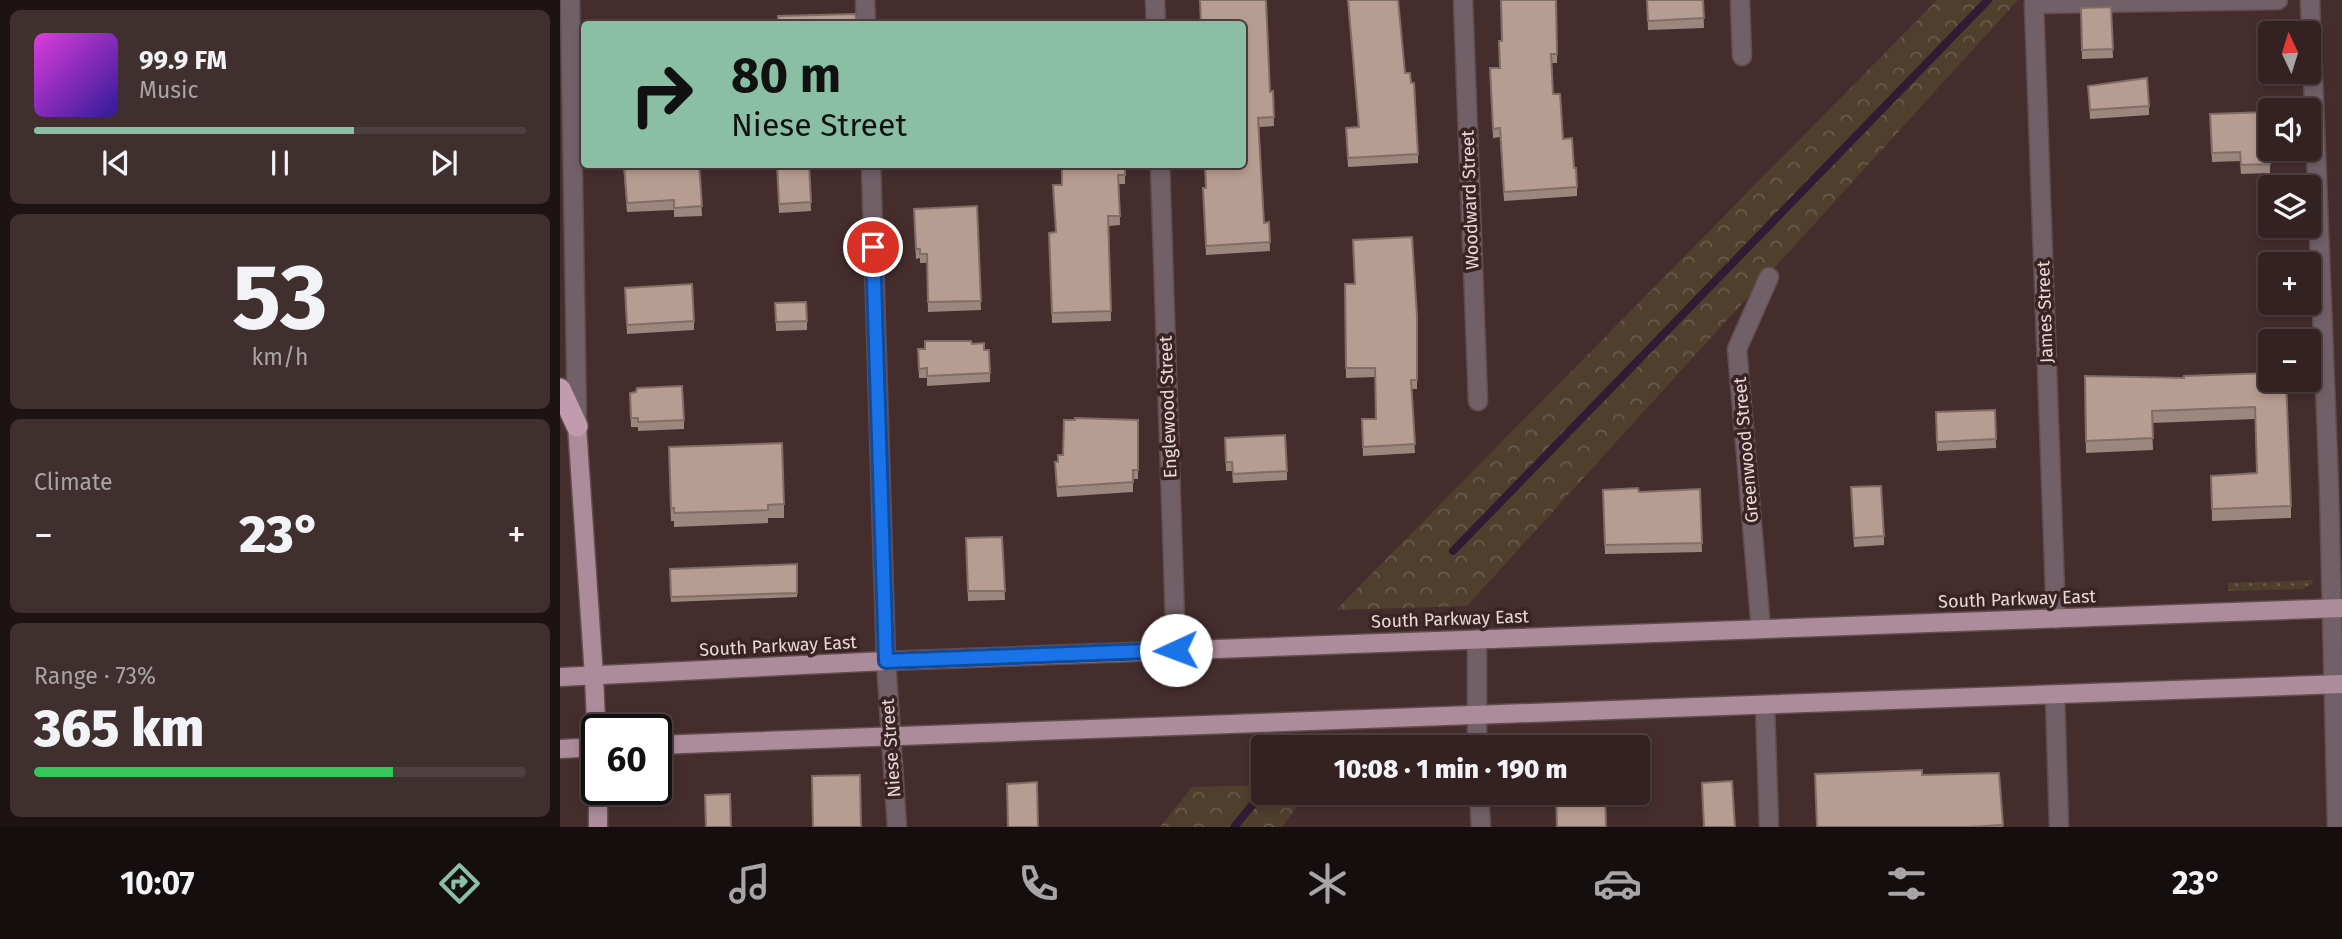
<!DOCTYPE html>
<html lang="en">
<head>
<meta charset="utf-8">
<style>
	body { margin:0; font-family:"Fira Sans",sans-serif; background:#3f2f2f; color:#f1f3f6; height:100vh; display:flex; flex-direction:column; font-size:26px; white-space:nowrap }
	* { box-sizing:border-box; margin:0 }
	p { font-size:23px; color:#a9a4a5 }
	.icon { flex:none; width:38px; height:38px; fill:none; stroke:currentColor; stroke-width:2; stroke-linecap:round; stroke-linejoin:round }
	.map { position:relative; flex:1; overflow:hidden }
	.drawer { display:flex; flex-direction:column; gap:10px; padding:10px; background:#1d1313; width:560px }
	.drawer>* { flex:none }
	.guide { position:absolute; left:21px; top:21px; width:665px; height:147px; border-radius:7px; box-shadow:0 4px 10px #0003,0 0 0 2px #4e3f40; background:#8abfa5; color:#111; overflow:hidden }
	.needle { width:46px; rotate:356deg }
	.fabs { position:absolute; left:1698px; top:21px; display:grid; gap:14px }
	.fabs a { display:grid; place-items:center; width:63px; height:63px; border-radius:7px; background:#342222; box-shadow:0 4px 10px #0003,0 0 0 2px #4e3f40; font-size:35px }
	.speed { position:absolute; left:21px; top:714px; display:flex; gap:14px; font-size:35px; font-weight:700; text-align:center }
	.speed>* { display:grid; place-content:center; width:91px; height:91px; border-radius:50%; background:#342222; box-shadow:0 4px 10px #0003,0 0 0 2px #4e3f40; line-height:1 }
	.speed .limit { border:4px solid #111; border-radius:10px; background:#fff; color:#111 }
	.pin { position:absolute; display:grid; place-items:center; width:60px; height:60px; color:#fff; margin:-30px; border:4px solid #fff; border-radius:50%; box-shadow:0 2px 7px #0007 }
	.me { position:absolute; width:77px; margin:-38px; rotate:268deg; stroke-linejoin:round; filter:drop-shadow(0 0 5px #0008) }
	.turn { display:flex; align-items:center; gap:24px; height:147px; padding:0 35px; font-size:32px }
	.turn .icon { width:91px; height:91px; stroke-width:2.5 }
	.turn b { display:block; font-size:49px; line-height:60px }
	.big { font-size:52px; font-weight:800; line-height:1.1 }
	.drawer .card { flex:1; display:flex; flex-direction:column; justify-content:center; gap:10px; min-width:0; padding:0 24px; border-radius:10px; background:#3f2f2f }
	.drawer .dial { align-items:center; gap:0 }
	.dial b { font-size:91px; line-height:1 }
	.song { display:flex; align-items:center; gap:21px }
	.cover { width:84px; height:84px; border-radius:10px; background:linear-gradient(135deg,hsl(300 70% 55%),hsl(250 70% 35%)) }
	.played { height:7px; border-radius:4px; background:linear-gradient(90deg,#8abfa5 65%,#4e3f40 65%) }
	.keys { display:flex; justify-content:space-around; direction:ltr }
	.heat { display:flex; justify-content:space-between; align-items:center; font-size:38px; direction:ltr }
	.charge { height:10px; border-radius:5px; background:linear-gradient(90deg,#34c759 73%,#4e3f40 0) }
	.trip { position:absolute; left:691px; top:735px; width:399px; height:70px; border-radius:7px; background:#342222; box-shadow:0 4px 10px #0003,0 0 0 2px #4e3f40; font-weight:800; line-height:70px; text-align:center }
	.tabs { display:flex; height:112px; justify-content:space-around; align-items:center; background:#150e0e; color:#a9a4a5 }
	.tabs .icon { width:49px; height:49px }
	.tabs .current { color:#8abfa5 }
	.tabs b { font-size:32px; color:#f1f3f6 }
	main { display:flex; flex:1; min-height:0 }
	.map>svg:first-child { display:block }
	.grass { fill:url(#grass-dots) }
	.forest { fill:url(#forest-crowns) }
	.lines { fill:none; stroke-linecap:round; stroke-linejoin:round }
	.stream { stroke:#301b34; stroke-width:8 }
	.minor-casing { stroke:#624c4d; stroke-width:21 }
	.major-casing { stroke:#624c4d; stroke-width:21 }
	.highway-casing { stroke:#624c4d; stroke-width:24 }
	.minor { stroke:#716068; stroke-width:18 }
	.major { stroke:#ac8b9a; stroke-width:18 }
	.highway { stroke:#c39bae; stroke-width:21 }
	.wall { fill:#9d867d }
	.building { fill:#b79c91; stroke:#806d66; stroke-width:2 }
	.route-casing { stroke:#114b97; stroke-width:18 }
	.route { stroke:#1a73e8; stroke-width:12 }
	.labels { text-anchor:middle; stroke-width:7; stroke-linejoin:round; paint-order:stroke }
	.street-label { font-size:18px; fill:#e8d8d8; stroke:#3a2324 }
</style>
</head>
<body>
<main>
<section class="drawer">
<div class="card">
<div class="song"><i class="cover"></i><div><b>99.9 FM</b><p>Music</p></div></div>
<div class="played"></div>
<div class="keys"><svg class="icon" aria-label="previous" viewBox="0 0 24 24"><path d="M18 5L8 12l10 7zM5 5v14"/></svg><svg class="icon" aria-label="pause" viewBox="0 0 24 24"><path d="M8 5v14M16 5v14"/></svg><svg class="icon" aria-label="next" viewBox="0 0 24 24"><path d="M6 5l10 7-10 7zM19 5v14"/></svg></div>
</div>
<div class="card dial"><b>53</b><p>km/h</p></div>
<div class="card"><p>Climate</p>
<div class="heat"><a>−</a><b class="big">23°</b><a>+</a></div>
</div>
<div class="card"><p>Range · 73%</p><b class="big">365 km</b><div class="charge"></div></div>
</section>
<div class="map">
<svg width="1782" height="827" viewBox="0 0 1782 827">
	<defs>
		<pattern id="grass-dots" width="8" height="8" patternUnits="userSpaceOnUse" patternTransform="scale(1.75)"><rect width="8" height="8" fill="#513f2d"/><path d="M2 2h.1M6 6h.1" fill="none" stroke="#6a5a4b" stroke-width="1.8" stroke-linecap="round"/></pattern>
		<pattern id="forest-crowns" width="20" height="18" patternUnits="userSpaceOnUse" patternTransform="scale(1.75)"><rect width="20" height="18" fill="#513f2d"/><path d="M2 6a3 3 0 1 1 6 0M12 15a3 3 0 1 1 6 0" fill="none" stroke="#6a5a4b"/></pattern>
	</defs>
	<rect width="100%" height="100%" fill="#452d2e"/>
	<!-- grass -->
	<path class="grass" d="M1754 580 1751 585 1742 589 1668 591V583Z"/>
	<!-- forest -->
	<g class="forest">
		<path d="M1377 0H1458L907 606 776 610Z"/>
		<path d="M703 785 704 793H747L722 827H600L632 787Z"/>
	</g>
	<g class="lines">
		<!-- stream -->
		<g class="stream">
			<path d="M893 551 1428 0"/>
			<path d="M674 827 704 791"/>
		</g>
		<!-- minor casing -->
		<g class="minor-casing">
			<g id="minor">
				<path d="M10 0 17 422"/>
				<path d="M305 0 306 24"/>
				<path d="M595 0 596 24"/>
				<path d="M903 0 918 401"/>
				<path d="M1180 0 1182 56"/>
				<path d="M1750 0 1769 487 1777 827"/>
				<path d="M311 164 326 661 337 827"/>
				<path d="M600 164 616 650"/>
				<path d="M1496 619 1474 4 1718 0"/>
				<path d="M1201 629 1177 349 1209 277"/>
				<path d="M917 639V747"/>
				<path d="M1495 696 1499 827"/>
				<path d="M1205 706 1209 827"/>
				<path d="M919 793 921 827"/>
			</g>
		</g>
		<!-- major casing -->
		<g class="major-casing">
			<g id="major">
				<path d="M17 426 34 676 37 746"/>
				<path d="M0 677 326 661 1782 608"/>
				<path d="M96 745C658 722 1220 705 1782 684"/>
				<path d="M0 749 37 747"/>
				<path d="M38 789V827"/>
			</g>
		</g>
		<!-- highway casing -->
		<g class="highway-casing">
			<path id="highway" d="M0 389 17 426"/>
		</g>
		<!-- minor -->
		<use href="#minor" class="minor"/>
		<!-- major -->
		<use href="#major" class="major"/>
		<!-- highway -->
		<use href="#highway" class="highway"/>
	</g>
	<!-- wall -->
	<g class="wall">
		<path d="M788 0 845 73 858 154V163L788 167 786 128 798 127Z"/>
		<path d="M1087 0H1143L1144 28 1088 30Z"/>
		<path d="M1551 7 1553 58 1522 59 1521 8Z"/>
		<path d="M682 24 710 92 713 91 714 126 699 127 704 223 709 222 710 251 646 255 643 197 646 188 644 164H682Z"/>
		<path d="M939 41 997 54V63H992L993 94 1003 139 1014 168 1017 187V196L944 201 940 137 933 138 930 68H940Z"/>
		<path d="M1528 86 1589 106V115L1530 119Z"/>
		<path d="M1650 124 1710 149H1717V157H1710V173L1681 174 1680 161 1652 162Z"/>
		<path d="M63 164H139L142 216 114 217V210L67 212Z"/>
		<path d="M217 164H249L251 211 219 213Z"/>
		<path d="M565 164V184H559L560 225 549 226 551 321 492 323 489 233 495 232Z"/>
		<path d="M417 206 421 310 368 312 367 263H360V258L356 259 354 218Z"/>
		<path d="M785 284 857 316V389H851L855 453 803 456 802 419H816L815 377 786 378Z"/>
		<path d="M65 297 134 321V330L67 334Z"/>
		<path d="M215 303 247 321V330L216 331Z"/>
		<path d="M412 344 424 350 430 373V382L367 386V378H359L358 349Z"/>
		<path d="M1710 373 1731 506V518L1652 521 1651 476 1697 473 1695 419 1592 423 1593 450 1526 453 1525 376 1624 378Z"/>
		<path d="M70 393 124 420V429L78 431V427H71Z"/>
		<path d="M1435 410 1436 448 1377 451 1376 412Z"/>
		<path d="M578 420V479H573V492L497 497 495 471 498 462 503 455Z"/>
		<path d="M665 438 727 471V480L673 483 672 471H666Z"/>
		<path d="M109 460 224 504V518H208V523L114 527V521H111Z"/>
		<path d="M1140 489 1142 552 1045 554 1043 490 1079 492Z"/>
		<path d="M1291 496 1324 536V545L1294 547Z"/>
		<path d="M442 537 445 600 408 601 406 547Z"/>
		<path d="M237 564V597L111 602 110 569Z"/>
		<path d="M1439 773 1443 827H1257L1362 775Z"/>
	</g>
	<!-- building -->
	<g class="building">
		<path d="M640 0H706L710 92 713 91 714 117 698 118 704 223 709 222 710 242 646 246 643 188H646L645 164H682V24H641Z"/>
		<path d="M788 0H838L845 73H850L851 83H854L858 154 788 158 786 128 799 127Z"/>
		<path d="M941 0H996L997 54H991L993 94H1000L1003 139 1012 138 1014 168H1016L1017 187 944 192 940 128 933 129 930 68H940L939 41H942Z"/>
		<path d="M1087 0H1143L1144 18 1088 21Z"/>
		<path d="M1551 7 1553 49 1522 50 1521 8Z"/>
		<path d="M295 14 297 22 302 24H218V16Z"/>
		<path d="M1587 78 1589 106 1530 110 1528 86Z"/>
		<path d="M1708 112 1709 128H1710V164L1681 165 1680 152 1652 153 1650 114Z"/>
		<path d="M64 164H139L142 206 114 208V200L67 203Z"/>
		<path d="M217 164H249L251 202 219 204Z"/>
		<path d="M502 164H565V175H558L560 216H548L551 311 492 313 489 233 496 232 493 185H502Z"/>
		<path d="M417 206 421 301 368 302 367 254H360V249H356L354 209Z"/>
		<path d="M852 237 857 316V380H851L855 444 803 447 802 419H816L815 368H786L785 284H795L793 240Z"/>
		<path d="M132 284 134 321 67 325 65 288Z"/>
		<path d="M246 302 247 321 216 322 215 303Z"/>
		<path d="M365 341H411L412 344 424 343V350H429L430 373 367 376V368L359 369 358 349H365Z"/>
		<path d="M1710 373V380H1726L1731 506 1652 509 1651 476 1697 473 1695 407 1592 411 1593 438 1526 441 1525 376 1624 378V376Z"/>
		<path d="M122 386 124 420 78 422V418H71L70 393 76 392 77 388Z"/>
		<path d="M1435 410 1436 439 1377 442 1376 412Z"/>
		<path d="M515 418 578 420V470H573V482L497 487 495 462H498V455H503L504 420H515Z"/>
		<path d="M725 435 727 471 673 474 672 462H666L665 438Z"/>
		<path d="M222 443 224 504 208 505V510L114 513V508H111L109 447Z"/>
		<path d="M1321 486 1324 536 1294 538 1291 487Z"/>
		<path d="M1078 488 1079 492 1140 489 1142 543 1045 545 1043 490Z"/>
		<path d="M442 537 445 591H408L406 538Z"/>
		<path d="M237 564V593L111 597 110 569Z"/>
		<path d="M1362 770V775L1439 773 1443 825 1409 827H1257L1255 774Z"/>
		<path d="M300 775 301 827H253L252 776Z"/>
		<path d="M1172 781 1175 827H1144L1142 783Z"/>
		<path d="M477 782 478 827H448L447 784Z"/>
		<path d="M996 793H1045L1046 827H997Z"/>
		<path d="M170 794 171 827H146L145 795Z"/>
	</g>
	<g class="lines">
		<!-- route casing -->
		<g class="route-casing">
			<path id="route" d="M313 247 326 661 616 650"/>
		</g>
		<!-- route -->
		<use href="#route" class="route"/>
	</g>
	<g class="labels">
		<!-- street labels -->
		<g class="street-label">
			<text transform="translate(910 200) rotate(-92)" y="6">Woodward Street</text>
			<text transform="translate(1485 312) rotate(-92)" y="6">James Street</text>
			<text transform="translate(608 407) rotate(-92)" y="6">Englewood Street</text>
			<text transform="translate(1186 450) rotate(-95)" y="6">Greenwood Street</text>
			<text transform="translate(1457 599) rotate(-2)" y="6">South Parkway East</text>
			<text transform="translate(890 619) rotate(-2)" y="6">South Parkway East</text>
			<text transform="translate(218 646) rotate(-3)" y="6">South Parkway East</text>
			<text transform="translate(331 748) rotate(-94)" y="6">Niese Street</text>
		</g>
	</g>
</svg>
<div class="fabs">
<a><svg class="needle" viewBox="-14 -14 28 28"><path d="M0-13l5 13h-10z" fill="#e53935"/><path d="M0 13l5-13h-10z" fill="#a9a4a5"/></svg></a>
<a><svg class="icon" aria-label="sound" viewBox="0 0 24 24"><path d="M4 9h4l5-4v14l-5-4H4zM17 9q2 3 0 6"/></svg></a>
<a><svg class="icon" aria-label="layers" viewBox="0 0 24 24"><path d="M12 4l9 5-9 5-9-5zM3 14l9 5 9-5"/></svg></a>
<a>+</a>
<a>−</a>
</div>
<div class="speed"><div class="limit">60</div></div>
<div class="pin" style="left:313px;top:247px;background:#d93025"><svg class="icon" aria-label="arrive" viewBox="0 0 24 24"><path d="M6 21V4h12l-3 4 3 4H6"/></svg></div>
<svg class="me" style="left:616px;top:650px" viewBox="-20 -20 40 40"><circle r="19" fill="#fff"/><path d="M0-13L10 11 0 6-10 11z" fill="#1a73e8"/></svg>
<div class="trip">10:08 · 1 min · 190 m</div>
<div class="guide">
<div class="turn"><svg class="icon" aria-label="right" viewBox="0 0 24 24"><path d="M7 20v-9h11M14 6l5 5-5 5"/></svg><div><b>80 m</b>Niese Street</div></div>
</div>
</div>
</main>
<nav class="tabs">
<b>10:07</b>
<svg class="icon current" aria-label="directions" viewBox="0 0 24 24"><path d="M12 3l9 9-9 9-9-9zM9 14v-3h6M13 9l2 2-2 2"/></svg>
<svg class="icon" aria-label="music" viewBox="0 0 24 24"><path d="M9 18V5l10-2v13"/><circle cx="6" cy="18" r="3"/><circle cx="16" cy="16" r="3"/></svg>
<svg class="icon" aria-label="phone" viewBox="0 0 24 24"><path d="M5 4h4l2 5-3 2q2 4 5 5l2-3 5 2v4C11 20 4 13 5 4z"/></svg>
<svg class="icon" aria-label="climate" viewBox="0 0 24 24"><path d="M12 3v18M4 7l16 10M4 17L20 7"/></svg>
<svg class="icon" aria-label="car" viewBox="0 0 24 24"><path d="M5 17H2v-5l4-1 3-4h7l3 4 3 1v5h-3M9 17h6M6 11h13"/><circle cx="7" cy="17" r="2"/><circle cx="17" cy="17" r="2"/></svg>
<svg class="icon" aria-label="filters" viewBox="0 0 24 24"><path d="M4 7h16M4 17h16"/><circle cx="9" cy="7" r="2"/><circle cx="15" cy="17" r="2"/></svg>
<b>23°</b>
</nav>
</body>
</html>
